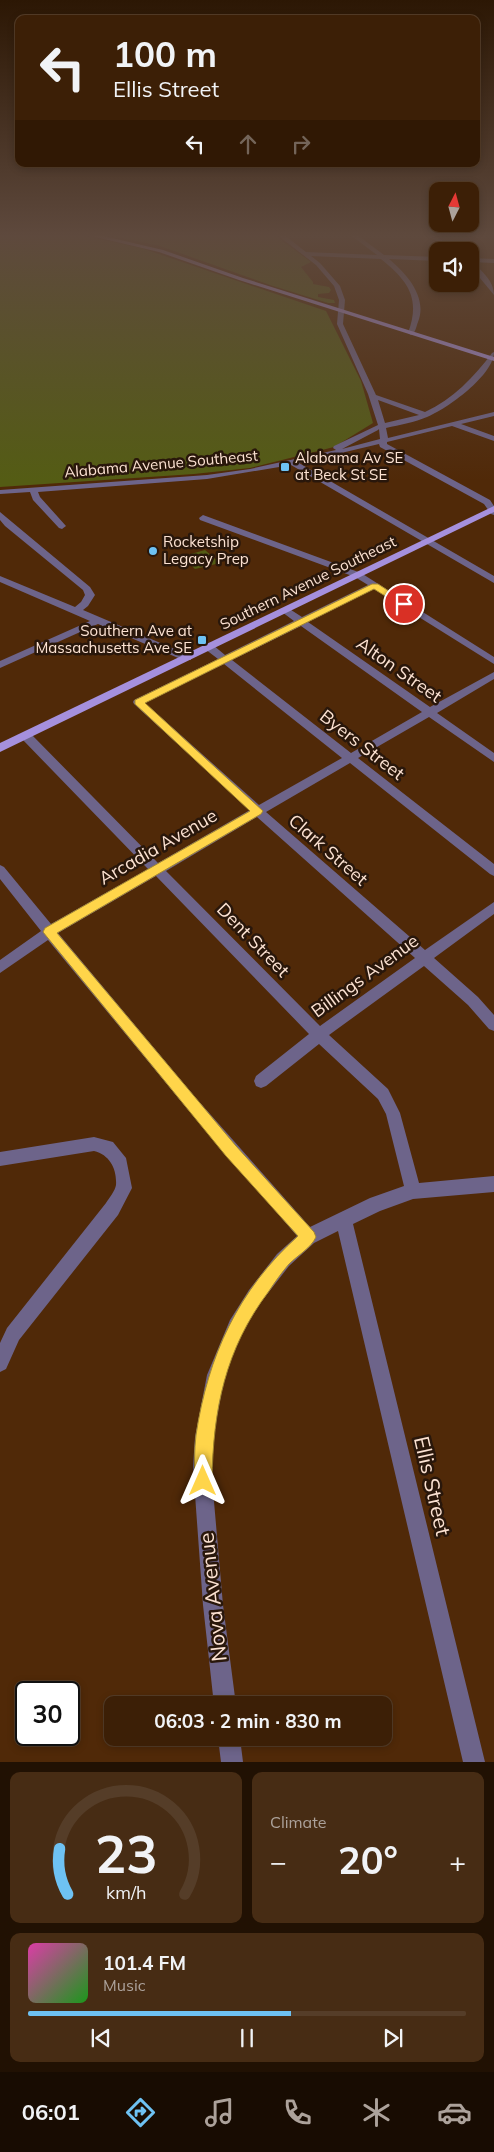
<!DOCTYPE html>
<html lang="en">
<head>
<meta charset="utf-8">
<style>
	body { margin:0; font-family:Mulish,sans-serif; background:#472c14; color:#f1f3f6; height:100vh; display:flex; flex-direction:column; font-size:19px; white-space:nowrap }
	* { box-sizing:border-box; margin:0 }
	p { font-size:16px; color:#aca29b }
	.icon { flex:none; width:28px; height:28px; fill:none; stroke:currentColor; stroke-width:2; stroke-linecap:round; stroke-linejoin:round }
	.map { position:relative; height:1762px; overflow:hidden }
	.panel { display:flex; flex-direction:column; gap:10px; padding:10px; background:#211103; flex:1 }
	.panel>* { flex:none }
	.top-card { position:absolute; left:15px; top:15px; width:465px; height:152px; border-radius:10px; box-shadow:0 2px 8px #0003,0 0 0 1px #553d28; background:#3c1f06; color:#f1f3f6; overflow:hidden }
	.needle { width:32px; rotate:6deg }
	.buttons { position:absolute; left:429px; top:182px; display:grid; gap:10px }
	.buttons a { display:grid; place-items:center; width:50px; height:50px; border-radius:10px; background:#3c1f06; box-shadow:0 2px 8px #0003,0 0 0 1px #553d28; font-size:25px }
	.speed { position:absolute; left:15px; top:1681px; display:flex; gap:10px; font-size:25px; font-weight:700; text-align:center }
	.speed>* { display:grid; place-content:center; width:65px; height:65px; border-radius:50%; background:#3c1f06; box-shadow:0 2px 8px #0003,0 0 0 1px #553d28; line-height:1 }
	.speed .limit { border:2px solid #111; border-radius:8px; background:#fff; color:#111 }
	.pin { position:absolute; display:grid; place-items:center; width:42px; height:42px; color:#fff; margin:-21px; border:2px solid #fff; border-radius:50%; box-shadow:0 1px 5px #0007 }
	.me { position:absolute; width:55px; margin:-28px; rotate:0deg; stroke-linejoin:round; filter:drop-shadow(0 0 4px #0008) }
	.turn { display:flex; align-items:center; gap:18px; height:105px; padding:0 15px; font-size:22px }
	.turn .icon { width:65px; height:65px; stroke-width:2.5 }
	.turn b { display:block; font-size:35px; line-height:42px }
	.lanes { display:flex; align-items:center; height:48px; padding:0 15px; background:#0003; justify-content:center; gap:25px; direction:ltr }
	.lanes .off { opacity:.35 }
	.big { font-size:38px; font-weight:700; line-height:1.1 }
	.panel .card { flex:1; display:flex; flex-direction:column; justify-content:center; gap:8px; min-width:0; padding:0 18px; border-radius:10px; background:#472c14 }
	.panel .dial { align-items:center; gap:0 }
	.dial svg { height:130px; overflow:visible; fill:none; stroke:#553d28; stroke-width:7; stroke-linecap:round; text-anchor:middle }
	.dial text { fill:#f1f3f6; stroke:none }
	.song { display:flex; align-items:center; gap:15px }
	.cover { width:60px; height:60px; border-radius:8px; background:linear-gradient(135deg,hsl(320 70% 55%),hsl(120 70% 35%)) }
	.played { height:5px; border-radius:2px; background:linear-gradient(90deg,#6ec2f3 60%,#553d28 60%) }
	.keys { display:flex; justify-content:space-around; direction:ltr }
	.heat { display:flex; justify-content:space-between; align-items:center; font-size:28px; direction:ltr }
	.panel .tiles { flex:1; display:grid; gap:10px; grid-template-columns:1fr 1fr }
	.card:last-child { grid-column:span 2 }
	.trip { position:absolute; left:104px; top:1696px; width:288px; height:50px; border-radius:10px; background:#3c1f06; box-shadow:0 2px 8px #0003,0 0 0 1px #553d28; font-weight:700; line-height:50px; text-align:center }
	.tabs { display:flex; height:80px; justify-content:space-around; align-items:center; background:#180c02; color:#aca29b }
	.tabs .icon { width:35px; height:35px }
	.tabs .active { color:#6ec2f3 }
	.tabs b { font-size:22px; color:#f1f3f6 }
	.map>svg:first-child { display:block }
	.green { fill:#545c14 }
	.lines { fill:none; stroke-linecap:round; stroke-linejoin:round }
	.minor { fill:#6d648a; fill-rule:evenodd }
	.major { fill:#a590dd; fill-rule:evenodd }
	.route { fill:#ffd54a; stroke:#a68a30 }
	.poi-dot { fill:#6ec2f3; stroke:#29170b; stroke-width:2 }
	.labels { text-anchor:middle; stroke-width:5; stroke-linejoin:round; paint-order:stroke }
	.far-poi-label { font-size:15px; fill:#fce2d2; stroke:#29170b; text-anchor:start }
	.far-street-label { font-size:15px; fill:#fce2d2; stroke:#29170b }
	.street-label { font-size:18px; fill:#fce2d2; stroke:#29170b }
	.near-street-label { font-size:21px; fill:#fce2d2; stroke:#29170b }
</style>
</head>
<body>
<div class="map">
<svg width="494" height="1762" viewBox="0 0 494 1762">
	<rect width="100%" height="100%" fill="#502908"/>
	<!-- green -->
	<g class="green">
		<path d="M0 234H75L141 248 326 311 361 381 373 423 334 447 250 468 194 474 0 487Z"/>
		<path d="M102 234H273L311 262 301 267 313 282V284L329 287 331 290 329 293 318 294V297L334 300 335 303H328L270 285 160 246Z"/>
		<path d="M205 550 220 563 195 569 190 564 191 558 187 555Z"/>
	</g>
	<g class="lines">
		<!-- minor -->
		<g class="minor">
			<path d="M276 234H283L306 252 377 255 349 234H356L384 255 438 257V261L389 259C406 273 428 297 418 322 416 327 416 332 411 335L408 333C421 298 408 281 381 259L311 256 320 263 340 286 345 300 343 324 376 395 425 412C453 399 474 377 492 353L494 352C494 375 447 409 427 417 415 422 400 425 386 428L388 438 494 412V416L461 424 494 436V441L452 426 387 442V444L490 500 494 506V515L491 514 484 504 380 447 379 444 299 463 494 576V583L291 465 207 479 38 492 40 497 66 526 62 529 59 528 33 500 30 492 0 494V490L207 475 250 469 336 450 333 448 334 446 378 425 368 394 337 324 339 300 334 286 316 265ZM378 400 419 415 385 423ZM379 429 380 439 342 449 378 430Z"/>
			<path d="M426 234H433L457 251H451Z"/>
			<path d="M470 258 494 259V263L472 262C482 271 494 281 494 295L470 266Z"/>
			<path d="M0 512 90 587 95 595 88 606 83 610 191 656V660H183L98 624 0 668V661L90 621 0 582V576L75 607 81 602 85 595 83 590 5 526 0 520Z"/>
			<path d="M203 515 361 573 494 657V664L374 589 308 622 430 707 494 672V679L437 713 494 753V762L429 717 358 758 494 864V876L490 874 350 763 266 812 425 950 494 902V914L434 958 478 997 494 1015V1031L489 1029 468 1005 424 966 329 1035 388 1089 400 1113 419 1183 494 1176V1192L413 1199 380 1211 353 1224 485 1762H463L338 1231 314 1243 289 1266 261 1302 242 1332 225 1375 213 1437 211 1467 223 1605 236 1705H214L203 1605 193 1467 195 1437 207 1375 230 1320 249 1290 277 1254 297 1236 185 1106 48 940 0 973V960L41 931 0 879V865L4 867 51 924 148 869 22 739 21 736 22 733H30L158 863 250 810 134 704 133 702 134 700 218 659 205 649V645H213L225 655 294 621 282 612V608H288L302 617 368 585 355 577 200 520 199 518ZM301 626 422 712 351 753 232 660ZM224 664 342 758 259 805 145 703ZM257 817 415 958 320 1026 166 871ZM156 876 309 1034 256 1076 254 1081 256 1086 261 1088 266 1086 319 1044 378 1099 386 1114 404 1186 370 1198 310 1227 195 1097 58 933Z"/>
			<path d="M94 1137 113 1142 126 1158 132 1188 118 1215 19 1340 6 1369 0 1372V1343L7 1328 106 1203C109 1198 115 1191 116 1185 117 1169 110 1155 94 1151L0 1166V1152Z"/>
			<path d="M218 1738H240L243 1762H221Z"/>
		</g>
		<!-- major -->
		<g class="major">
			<path d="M83 234H95L163 250 243 278 494 357V361L239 280 159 252Z"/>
			<path d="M494 506V512L0 752V743Z"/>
		</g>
	</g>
	<!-- sky -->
	<linearGradient id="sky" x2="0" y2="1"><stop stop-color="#2c1704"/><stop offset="0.49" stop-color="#5e493d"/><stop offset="1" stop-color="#5e493d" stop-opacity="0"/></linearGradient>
	<rect width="494" height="481" fill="url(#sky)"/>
	<!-- route -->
	<path class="route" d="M372 584H378L409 604 401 606 374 589 145 703 263 811 261 814 57 933 236 1146 314 1232 316 1237C311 1248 298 1255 289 1264 282 1272 275 1282 269 1291 225 1349 213 1410 212 1481L209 1487 203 1489 197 1487 194 1481C195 1466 194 1450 196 1435 208 1356 238 1290 298 1236L226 1156 43 932 45 928 250 811 135 704V700Z"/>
	<!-- markers -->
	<g class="poi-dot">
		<rect x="280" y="462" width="10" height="10" rx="2.5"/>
		<circle cx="153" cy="551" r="5"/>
		<rect x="197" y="635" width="10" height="10" rx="2.5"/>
	</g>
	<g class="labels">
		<!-- far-poi labels -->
		<g class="far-poi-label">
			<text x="295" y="463">Alabama Av SE<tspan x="295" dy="17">at Beck St SE</tspan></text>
			<text x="163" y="547">Rocketship<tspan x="163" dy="17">Legacy Prep</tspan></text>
			<text x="192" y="636" text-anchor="end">Southern Ave at<tspan x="192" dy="17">Massachusetts Ave SE</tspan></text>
		</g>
		<!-- far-street labels -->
		<g class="far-street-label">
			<text transform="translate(161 464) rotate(-5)" y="5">Alabama Avenue Southeast</text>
			<text transform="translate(308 583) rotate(-26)" y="5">Southern Avenue Southeast</text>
		</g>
		<!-- street labels -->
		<g class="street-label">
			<text transform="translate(399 670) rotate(35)" y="6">Alton Street</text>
			<text transform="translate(362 745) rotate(38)" y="6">Byers Street</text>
			<text transform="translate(158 847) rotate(-30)" y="6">Arcadia Avenue</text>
			<text transform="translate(328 850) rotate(41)" y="6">Clark Street</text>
			<text transform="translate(253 940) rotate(46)" y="6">Dent Street</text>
			<text transform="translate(365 976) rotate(-36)" y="6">Billings Avenue</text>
		</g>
		<!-- near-street labels -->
		<g class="near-street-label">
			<text transform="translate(432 1486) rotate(77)" y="7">Ellis Street</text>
			<text transform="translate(213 1597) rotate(-96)" y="7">Nova Avenue</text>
		</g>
	</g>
</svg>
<div class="buttons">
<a><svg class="needle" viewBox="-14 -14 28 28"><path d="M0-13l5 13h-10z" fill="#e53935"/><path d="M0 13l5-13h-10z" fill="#aca29b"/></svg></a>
<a><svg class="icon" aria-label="sound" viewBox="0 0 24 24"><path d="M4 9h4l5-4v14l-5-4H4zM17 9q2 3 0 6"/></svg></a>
</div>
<div class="speed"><div class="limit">30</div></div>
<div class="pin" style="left:404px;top:604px;background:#d93025"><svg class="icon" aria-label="arrive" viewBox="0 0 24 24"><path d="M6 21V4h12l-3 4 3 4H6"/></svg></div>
<svg class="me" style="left:203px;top:1481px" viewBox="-20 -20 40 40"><path d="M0-17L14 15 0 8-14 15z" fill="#ffd54a" stroke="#fff" stroke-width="4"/></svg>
<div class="trip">06:03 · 2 min · 830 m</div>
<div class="top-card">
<div class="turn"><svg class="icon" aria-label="left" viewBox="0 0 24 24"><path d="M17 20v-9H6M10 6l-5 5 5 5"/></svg><div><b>100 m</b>Ellis Street</div></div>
<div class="lanes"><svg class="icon" aria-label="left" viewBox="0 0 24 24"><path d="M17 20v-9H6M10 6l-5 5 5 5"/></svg><svg class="icon off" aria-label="ahead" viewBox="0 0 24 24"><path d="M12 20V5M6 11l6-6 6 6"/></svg><svg class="icon off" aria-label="right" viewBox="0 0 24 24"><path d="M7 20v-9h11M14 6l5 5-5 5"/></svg></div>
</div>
</div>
<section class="panel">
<div class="tiles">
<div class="card dial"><svg viewBox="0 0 100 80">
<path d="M14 69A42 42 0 1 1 86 69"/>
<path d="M14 69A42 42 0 0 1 9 41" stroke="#6ec2f3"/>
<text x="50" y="56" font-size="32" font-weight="700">23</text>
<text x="50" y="72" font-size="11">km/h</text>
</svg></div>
<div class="card"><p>Climate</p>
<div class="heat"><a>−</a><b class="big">20°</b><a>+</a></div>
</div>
<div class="card">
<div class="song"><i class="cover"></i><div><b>101.4 FM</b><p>Music</p></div></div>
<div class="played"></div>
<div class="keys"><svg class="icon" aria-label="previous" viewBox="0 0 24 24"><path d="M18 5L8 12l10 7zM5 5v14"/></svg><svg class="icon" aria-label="pause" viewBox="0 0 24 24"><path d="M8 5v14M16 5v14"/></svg><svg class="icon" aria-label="next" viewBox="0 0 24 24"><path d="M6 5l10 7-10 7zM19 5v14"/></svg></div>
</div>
</div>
</section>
<nav class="tabs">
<b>06:01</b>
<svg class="icon active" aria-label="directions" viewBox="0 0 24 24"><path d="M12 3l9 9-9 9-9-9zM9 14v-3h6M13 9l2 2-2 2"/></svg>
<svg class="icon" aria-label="music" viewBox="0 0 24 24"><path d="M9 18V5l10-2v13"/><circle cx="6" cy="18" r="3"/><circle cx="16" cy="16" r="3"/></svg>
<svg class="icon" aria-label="phone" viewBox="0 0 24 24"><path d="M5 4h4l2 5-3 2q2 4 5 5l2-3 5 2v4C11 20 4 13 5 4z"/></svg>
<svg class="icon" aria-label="climate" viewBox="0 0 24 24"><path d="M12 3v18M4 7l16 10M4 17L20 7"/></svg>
<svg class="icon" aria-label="car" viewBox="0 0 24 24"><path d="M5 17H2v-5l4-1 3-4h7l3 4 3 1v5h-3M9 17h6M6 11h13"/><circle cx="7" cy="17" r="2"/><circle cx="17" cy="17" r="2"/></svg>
</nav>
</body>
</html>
